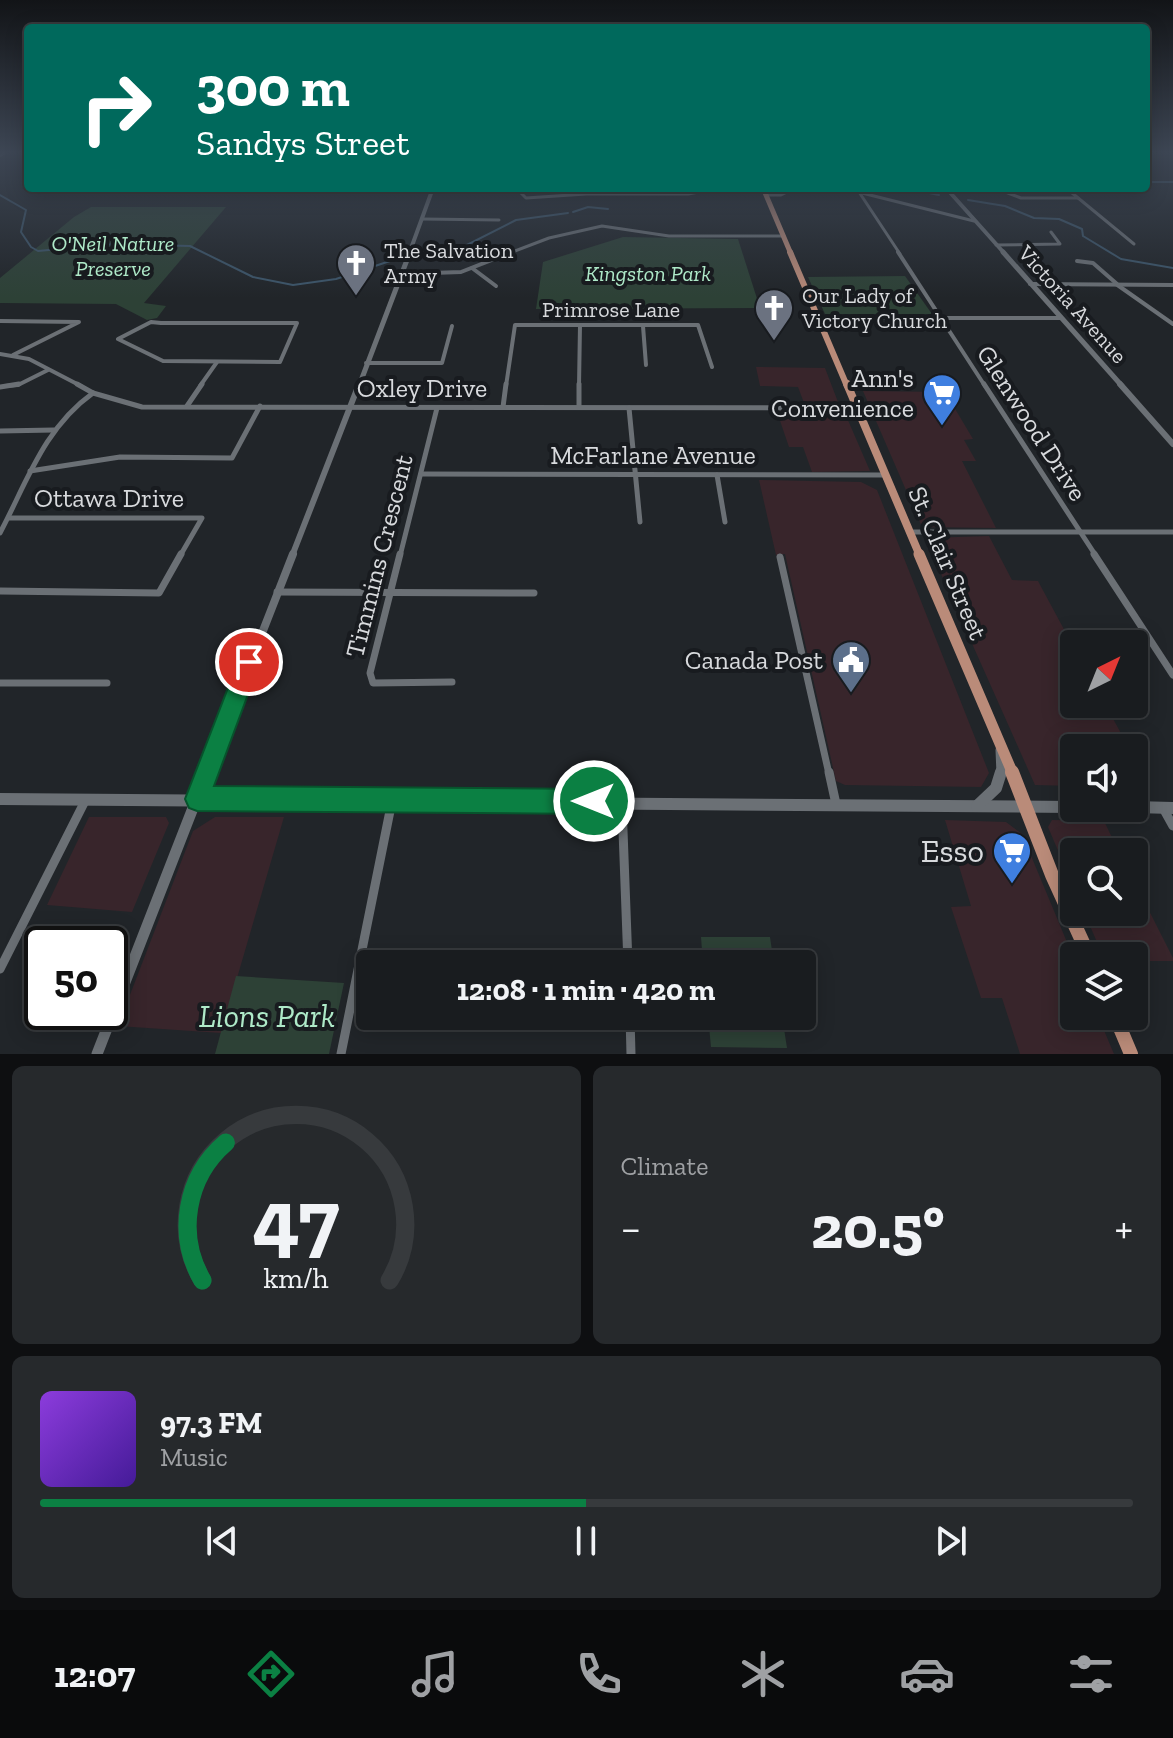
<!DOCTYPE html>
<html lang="en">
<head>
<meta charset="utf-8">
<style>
	body { margin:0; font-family:"Zilla Slab",serif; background:#26292c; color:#f1f3f6; height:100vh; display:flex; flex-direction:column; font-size:30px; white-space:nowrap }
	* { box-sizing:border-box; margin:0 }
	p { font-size:26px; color:#9fa1a4 }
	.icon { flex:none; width:44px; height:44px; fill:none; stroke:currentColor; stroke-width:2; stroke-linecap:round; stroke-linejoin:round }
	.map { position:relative; height:1054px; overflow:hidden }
	.sheet { display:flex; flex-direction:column; gap:12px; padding:12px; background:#0e0f11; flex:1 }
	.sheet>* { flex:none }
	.guide { position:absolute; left:24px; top:24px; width:1126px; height:168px; border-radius:8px; box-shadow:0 4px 20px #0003,0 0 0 2px #373a3d; background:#00695c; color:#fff; overflow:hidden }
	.needle { width:52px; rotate:43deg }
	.fabs { position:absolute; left:1060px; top:630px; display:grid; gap:16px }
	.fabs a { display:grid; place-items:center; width:88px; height:88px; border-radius:8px; background:#191c1f; box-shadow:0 4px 20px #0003,0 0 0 2px #373a3d; font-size:40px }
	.speed { position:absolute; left:24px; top:926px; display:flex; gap:16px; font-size:40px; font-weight:700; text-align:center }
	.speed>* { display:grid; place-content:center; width:104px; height:104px; border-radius:50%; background:#191c1f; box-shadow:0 4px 20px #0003,0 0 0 2px #373a3d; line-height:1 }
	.speed .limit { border:4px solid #111; border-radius:12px; background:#fff; color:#111 }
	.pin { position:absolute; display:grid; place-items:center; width:68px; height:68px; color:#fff; margin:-34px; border:4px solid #fff; border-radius:50%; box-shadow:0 2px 8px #0007 }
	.me { position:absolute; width:88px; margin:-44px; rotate:270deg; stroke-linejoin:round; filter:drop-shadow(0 0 6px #0008) }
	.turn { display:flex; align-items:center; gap:28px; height:168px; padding:0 40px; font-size:36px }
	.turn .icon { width:104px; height:104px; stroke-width:2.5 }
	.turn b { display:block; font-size:56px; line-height:68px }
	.big { font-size:60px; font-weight:700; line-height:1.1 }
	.sheet .widget { flex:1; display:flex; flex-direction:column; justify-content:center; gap:12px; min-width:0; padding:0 28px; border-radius:12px; background:#26292c }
	.sheet .dial { align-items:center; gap:0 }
	.dial svg { height:208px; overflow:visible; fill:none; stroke:#373a3d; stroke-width:7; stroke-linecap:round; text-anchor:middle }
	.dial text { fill:#f1f3f6; stroke:none }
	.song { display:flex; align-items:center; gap:24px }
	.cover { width:96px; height:96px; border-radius:12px; background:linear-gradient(135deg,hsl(270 70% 55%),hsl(260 70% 35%)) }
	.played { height:8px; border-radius:4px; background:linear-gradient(90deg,#0b8043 50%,#373a3d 50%) }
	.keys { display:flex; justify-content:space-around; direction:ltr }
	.heat { display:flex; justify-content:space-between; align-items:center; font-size:44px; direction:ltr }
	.sheet .tiles { flex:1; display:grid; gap:12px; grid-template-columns:1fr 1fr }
	.widget:last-child { grid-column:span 2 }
	.trip { position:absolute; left:356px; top:950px; width:460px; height:80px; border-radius:8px; background:#191c1f; box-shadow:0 4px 20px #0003,0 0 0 2px #373a3d; font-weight:700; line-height:80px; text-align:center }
	.tabs { display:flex; height:128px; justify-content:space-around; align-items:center; background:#0a0b0c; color:#9fa1a4 }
	.tabs .icon { width:56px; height:56px }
	.tabs .active { color:#0b8043 }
	.tabs b { font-size:36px; color:#f1f3f6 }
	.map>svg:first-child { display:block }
	.commercial { fill:#38252b }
	.green { fill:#2d4136 }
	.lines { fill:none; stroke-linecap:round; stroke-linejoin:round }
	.stream { stroke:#3d566a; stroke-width:2 }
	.minor-far4 { stroke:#6b7075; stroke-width:3 }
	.minor-far3 { stroke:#6b7075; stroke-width:4 }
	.minor-far2 { stroke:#6b7075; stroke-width:5 }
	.minor-far1 { stroke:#6b7075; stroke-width:7 }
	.minor { stroke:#6b7075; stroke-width:9 }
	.tertiary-far4 { stroke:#6b7075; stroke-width:4 }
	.tertiary-far3 { stroke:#6b7075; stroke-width:5 }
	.tertiary-far2 { stroke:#6b7075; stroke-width:6 }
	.tertiary-far1 { stroke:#6b7075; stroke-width:8 }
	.tertiary { stroke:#6b7075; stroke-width:11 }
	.secondary-far1 { stroke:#6b7075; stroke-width:9 }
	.secondary { stroke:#6b7075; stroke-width:12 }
	.primary-far4 { stroke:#ba8b79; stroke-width:5 }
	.primary-far3 { stroke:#ba8b79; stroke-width:6 }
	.primary-far2 { stroke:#ba8b79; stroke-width:8 }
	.primary-far1 { stroke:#ba8b79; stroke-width:11 }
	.primary { stroke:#ba8b79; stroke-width:14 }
	.route { fill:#0b8043; stroke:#07532c; stroke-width:2 }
	.labels { text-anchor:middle; stroke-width:8; stroke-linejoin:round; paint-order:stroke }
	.far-park-label { font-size:22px; font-style:italic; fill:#aee9c8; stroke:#181b1f }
	.far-poi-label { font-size:22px; fill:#d8dadd; stroke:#181b1f; text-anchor:start }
	.far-street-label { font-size:22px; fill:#d8dadd; stroke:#181b1f }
	.poi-label { font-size:26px; fill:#d8dadd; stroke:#181b1f; text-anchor:end }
	.street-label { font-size:26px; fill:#d8dadd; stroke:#181b1f }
	.near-poi-label { font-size:32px; fill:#d8dadd; stroke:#181b1f; text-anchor:end }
	.near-park-label { font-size:32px; font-style:italic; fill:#aee9c8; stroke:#181b1f }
</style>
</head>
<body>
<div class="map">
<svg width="1173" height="1054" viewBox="0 0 1173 1054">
	<rect width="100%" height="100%" fill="#212529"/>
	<!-- commercial -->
	<g class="commercial">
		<path d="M756 367 825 368 838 402 804 403 798 387 760 386Z"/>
		<path d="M863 391 945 392 973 439 964 440 976 461H962L996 528 922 527Z"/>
		<path d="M844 411 870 471 812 472 803 447H789L777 412Z"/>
		<path d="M759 480 861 482 877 490 989 773 981 787 845 785 836 781 785 554 776 555Z"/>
		<path d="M989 536 1012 580 1038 581 1074 648V704H1105L1129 748H1074V786L1035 785 925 538Z"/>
		<path d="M89 817H166L169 823 132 912 47 905Z"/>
		<path d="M215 817H284L221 1033 118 1026 193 831Z"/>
		<path d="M945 820 1006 822 1022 834 1074 959V1016H1098L1114 1054H1020L1002 998H981L951 907 971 906Z"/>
		<path d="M1052 820 1104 821 1119 852H1074V888L1048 827Z"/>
		<path d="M1134 881 1173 958V961H1134V956H1103L1084 912H1134Z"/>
	</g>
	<!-- green -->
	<g class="green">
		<path d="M91 207H226L144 303 166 306 157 318 147 320 116 304 0 303V278L74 217Z"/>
		<path d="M623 237 738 239 760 308 536 309 543 262Z"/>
		<path d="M905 276 932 314H825L808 277Z"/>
		<path d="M701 937H770L774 964H703Z"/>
		<path d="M236 976 344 983 329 1054H215Z"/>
		<path d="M708 1016H782L787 1048 711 1047Z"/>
	</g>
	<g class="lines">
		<!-- stream -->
		<g class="stream">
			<path d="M1146 182H1173"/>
			<path d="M905 188 939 195"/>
			<path d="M0 195 26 210 21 232 31 247 38 251 113 244 190 246 253 277 293 285 336 279 399 258"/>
			<path d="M968 200 1005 206 1034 218 1059 219 1082 229 1083 236 1121 259 1173 268"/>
			<path d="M573 212 588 207 608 209"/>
			<path d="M414 256 455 251 516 220 568 213"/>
		</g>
		<!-- minor-far4 -->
		<g class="minor-far4">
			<path d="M516 188 526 198 586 194H688L699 192 698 188"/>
			<path d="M842 188 974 221"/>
			<path d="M1066 188 1134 244"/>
			<path d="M433 189 476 188"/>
			<path d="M947 190H1000L1021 198H1078"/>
			<path d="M699 192 717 188"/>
			<path d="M859 192 900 254"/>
			<path d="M766 195H781L795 188"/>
			<path d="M423 219 499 220"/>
			<path d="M996 245 1060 244 1051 232"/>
			<path d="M507 254 549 238 602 226 669 236H784"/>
		</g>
		<!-- minor-far3 -->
		<g class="minor-far3">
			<path d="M898 252 985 386"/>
			<path d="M1077 261 1093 263 1117 284"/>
			<path d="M472 268 496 286"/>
			<path d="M402 274 461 272 512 252"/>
			<path d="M1030 284 1173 285"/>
			<path d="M1116 284 1173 324"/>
			<path d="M818 318H1060"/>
			<path d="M0 321 79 322 13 355"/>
			<path d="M151 322 161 323H297L280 362 163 361 118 339Z"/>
			<path d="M643 326 646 365"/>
			<path d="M0 354 29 359 81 386"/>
			<path d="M366 363H442L452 326"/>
			<path d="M5 386 18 385 48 370"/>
			<path d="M200 386 217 362"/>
			<path d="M506 386 515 325H698L712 367"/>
			<path d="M579 386 580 325"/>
		</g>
		<!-- minor-far2 -->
		<g class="minor-far2">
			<path d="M77 384 93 393 142 407 856 408"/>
			<path d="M984 384 1096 556"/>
			<path d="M0 387 19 384"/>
			<path d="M187 406 202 384"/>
			<path d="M503 407 506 384"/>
			<path d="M579 407V384"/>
			<path d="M629 408 640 522"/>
			<path d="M0 431 54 430"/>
			<path d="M30 471 120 457 232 458 260 406"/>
			<path d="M421 474 885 475"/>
			<path d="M717 475 725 522"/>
			<path d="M9 518H202L180 556"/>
			<path d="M909 532H1173"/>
			<path d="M0 533C27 482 44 428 93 393"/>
			<path d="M400 556 437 408"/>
		</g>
		<!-- minor-far1 -->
		<g class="minor-far1">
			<path d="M400 554 370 673 373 683 452 682"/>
			<path d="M1094 554 1173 675"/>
			<path d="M780 557 829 774"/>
			<path d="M0 591 159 593 181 554"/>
			<path d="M277 592 534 593"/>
			<path d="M0 683H107"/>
		</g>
		<!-- minor -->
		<g class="minor">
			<path d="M829 772 836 804"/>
			<path d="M622 804 628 964"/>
			<path d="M1163 808 1173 826"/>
			<path d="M390 964 396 956 405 954 412 958 414 964"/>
			<path d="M0 969 85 801"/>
			<path d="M630 1016 631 1054"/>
			<path d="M341 1054 392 801"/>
		</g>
		<!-- tertiary-far4 -->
		<g class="tertiary-far4">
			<path d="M0 155 6 151"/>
			<path d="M946 188 1005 254"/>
			<path d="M409 254 433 188"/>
		</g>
		<!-- tertiary-far3 -->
		<g class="tertiary-far3">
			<path d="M1003 252 1122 386"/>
			<path d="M359 386 410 252"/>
		</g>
		<!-- tertiary-far2 -->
		<g class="tertiary-far2">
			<path d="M1120 384 1173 444"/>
			<path d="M292 556 359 384"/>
		</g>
		<!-- tertiary-far1 -->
		<path class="tertiary-far1" d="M207 774 293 554"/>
		<!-- tertiary -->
		<path class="tertiary" d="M97 1054 207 772"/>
		<!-- secondary-far1 -->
		<path class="secondary-far1" d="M1000 750 1001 774"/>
		<!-- secondary -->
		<g class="secondary">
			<path d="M0 799 1074 807"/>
			<path d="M977 806 996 788 1001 772"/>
			<path d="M1134 807 1173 808"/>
		</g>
		<!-- primary-far4 -->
		<path class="primary-far4" d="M763 188 791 254"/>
		<!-- primary-far3 -->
		<path class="primary-far3" d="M790 252 847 386"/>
		<!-- primary-far2 -->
		<path class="primary-far2" d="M847 384 920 556"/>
		<!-- primary-far1 -->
		<path class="primary-far1" d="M919 554 1013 774"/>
		<!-- primary -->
		<g class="primary">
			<path d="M1012 772 1052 875 1089 956"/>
			<path d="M1115 1016 1131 1054"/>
		</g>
	</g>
	<!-- sky -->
	<linearGradient id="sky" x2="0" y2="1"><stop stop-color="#121417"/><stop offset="0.51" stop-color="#3d4654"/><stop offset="1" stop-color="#3d4654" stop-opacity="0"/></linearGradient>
	<rect width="1173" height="298" fill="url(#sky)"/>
	<!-- route -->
	<path class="route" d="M249 653 257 655 260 662 214 786 594 789 603 793 607 801 603 810 594 814 197 811 189 808 185 799 238 662 242 655Z"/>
	<!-- icons -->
	<defs>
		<g id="church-pin" transform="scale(2)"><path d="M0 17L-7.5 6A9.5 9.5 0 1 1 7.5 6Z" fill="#6b7280" stroke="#181b1f"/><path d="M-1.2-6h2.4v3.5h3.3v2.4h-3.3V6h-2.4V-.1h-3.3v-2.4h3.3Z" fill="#fff"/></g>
		<g id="supermarket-pin" transform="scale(2)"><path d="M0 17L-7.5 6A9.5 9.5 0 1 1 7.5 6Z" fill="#3f7fe0" stroke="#181b1f"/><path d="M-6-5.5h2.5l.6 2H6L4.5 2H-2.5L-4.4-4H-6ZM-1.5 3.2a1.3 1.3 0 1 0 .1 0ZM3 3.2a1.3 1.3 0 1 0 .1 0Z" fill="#fff"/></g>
		<g id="civic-pin" transform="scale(2)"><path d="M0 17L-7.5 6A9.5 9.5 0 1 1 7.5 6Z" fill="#5c6f8a" stroke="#181b1f"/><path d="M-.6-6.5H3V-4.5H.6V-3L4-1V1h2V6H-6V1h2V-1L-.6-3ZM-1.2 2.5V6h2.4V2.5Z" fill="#fff"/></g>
	</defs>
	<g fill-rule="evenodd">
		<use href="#church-pin" x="356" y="263"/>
		<use href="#church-pin" x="774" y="308"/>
		<use href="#supermarket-pin" x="942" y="393"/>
		<use href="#civic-pin" x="851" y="660"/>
		<use href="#supermarket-pin" x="1012" y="851"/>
	</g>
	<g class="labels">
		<!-- far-park labels -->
		<g class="far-park-label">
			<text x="113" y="251">O'Neil Nature<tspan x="113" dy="25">Preserve</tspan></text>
			<text x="648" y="281">Kingston Park</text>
		</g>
		<!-- far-poi labels -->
		<g class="far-poi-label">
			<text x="384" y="258">The Salvation<tspan x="384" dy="25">Army</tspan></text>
			<text x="802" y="303">Our Lady of<tspan x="802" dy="25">Victory Church</tspan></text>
		</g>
		<!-- far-street labels -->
		<g class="far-street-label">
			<text transform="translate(1073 304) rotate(48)" y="8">Victoria Avenue</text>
			<text x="611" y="317">Primrose Lane</text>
		</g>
		<!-- poi labels -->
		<g class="poi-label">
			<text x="914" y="387">Ann's<tspan x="914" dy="30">Convenience</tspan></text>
			<text x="823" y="669">Canada Post</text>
		</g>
		<!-- street labels -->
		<g class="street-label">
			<text x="422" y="397">Oxley Drive</text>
			<text transform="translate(1032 423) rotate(57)" y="9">Glenwood Drive</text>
			<text x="653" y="464">McFarlane Avenue</text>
			<text x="109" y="507">Ottawa Drive</text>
			<text transform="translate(379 556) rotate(-76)" y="9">Timmins Crescent</text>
			<text transform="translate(948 563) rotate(67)" y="9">St. Clair Street</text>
		</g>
		<!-- near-poi labels -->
		<g class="near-poi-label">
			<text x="984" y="862">Esso</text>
		</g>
		<!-- near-park labels -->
		<g class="near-park-label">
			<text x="267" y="1027">Lions Park</text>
		</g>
	</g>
</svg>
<div class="fabs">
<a><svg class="needle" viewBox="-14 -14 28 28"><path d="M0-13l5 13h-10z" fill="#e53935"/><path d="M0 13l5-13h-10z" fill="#9fa1a4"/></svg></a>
<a><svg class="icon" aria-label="sound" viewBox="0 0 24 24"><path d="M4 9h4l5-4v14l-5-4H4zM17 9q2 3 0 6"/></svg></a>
<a><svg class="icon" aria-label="search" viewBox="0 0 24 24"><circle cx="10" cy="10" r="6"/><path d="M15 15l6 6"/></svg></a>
<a><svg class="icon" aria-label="layers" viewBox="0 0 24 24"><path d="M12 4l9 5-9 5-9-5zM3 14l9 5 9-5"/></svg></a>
</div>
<div class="speed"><div class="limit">50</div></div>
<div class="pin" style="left:249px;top:662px;background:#d93025"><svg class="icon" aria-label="arrive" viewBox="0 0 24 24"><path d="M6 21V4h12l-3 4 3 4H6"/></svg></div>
<svg class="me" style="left:594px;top:801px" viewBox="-20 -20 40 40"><circle r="17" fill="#0b8043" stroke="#fff" stroke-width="3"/><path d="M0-11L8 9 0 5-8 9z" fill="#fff"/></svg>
<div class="trip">12:08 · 1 min · 420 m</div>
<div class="guide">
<div class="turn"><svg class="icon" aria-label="right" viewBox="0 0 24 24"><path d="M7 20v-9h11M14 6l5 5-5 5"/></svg><div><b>300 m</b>Sandys Street</div></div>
</div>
</div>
<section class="sheet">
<div class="tiles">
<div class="widget dial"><svg viewBox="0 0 100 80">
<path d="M14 69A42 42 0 1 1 86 69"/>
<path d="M14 69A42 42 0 0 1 23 16" stroke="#0b8043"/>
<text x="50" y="56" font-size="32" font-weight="700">47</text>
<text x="50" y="72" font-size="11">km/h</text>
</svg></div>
<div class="widget"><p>Climate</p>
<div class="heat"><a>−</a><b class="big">20.5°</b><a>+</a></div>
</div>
<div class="widget">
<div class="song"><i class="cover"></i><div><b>97.3 FM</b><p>Music</p></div></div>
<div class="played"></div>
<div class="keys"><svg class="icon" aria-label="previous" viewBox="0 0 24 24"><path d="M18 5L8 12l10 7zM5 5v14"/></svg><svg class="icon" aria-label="pause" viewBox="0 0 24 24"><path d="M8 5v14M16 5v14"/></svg><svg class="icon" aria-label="next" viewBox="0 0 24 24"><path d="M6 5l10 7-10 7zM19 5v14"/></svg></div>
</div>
</div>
</section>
<nav class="tabs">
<b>12:07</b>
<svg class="icon active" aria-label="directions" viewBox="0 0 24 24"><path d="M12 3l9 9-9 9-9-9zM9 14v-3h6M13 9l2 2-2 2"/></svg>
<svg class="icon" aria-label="music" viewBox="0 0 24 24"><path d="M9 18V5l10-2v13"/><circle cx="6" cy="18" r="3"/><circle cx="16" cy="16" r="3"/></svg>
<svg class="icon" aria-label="phone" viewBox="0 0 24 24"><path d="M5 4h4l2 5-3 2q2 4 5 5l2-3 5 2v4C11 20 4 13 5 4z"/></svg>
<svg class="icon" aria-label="climate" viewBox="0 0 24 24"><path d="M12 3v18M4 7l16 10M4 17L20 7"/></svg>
<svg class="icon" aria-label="car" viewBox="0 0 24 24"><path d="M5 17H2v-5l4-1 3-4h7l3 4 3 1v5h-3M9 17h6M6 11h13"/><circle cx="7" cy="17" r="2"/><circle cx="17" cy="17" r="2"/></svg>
<svg class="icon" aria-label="filters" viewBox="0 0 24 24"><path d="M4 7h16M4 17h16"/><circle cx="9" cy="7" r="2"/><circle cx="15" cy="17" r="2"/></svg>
</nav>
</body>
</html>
